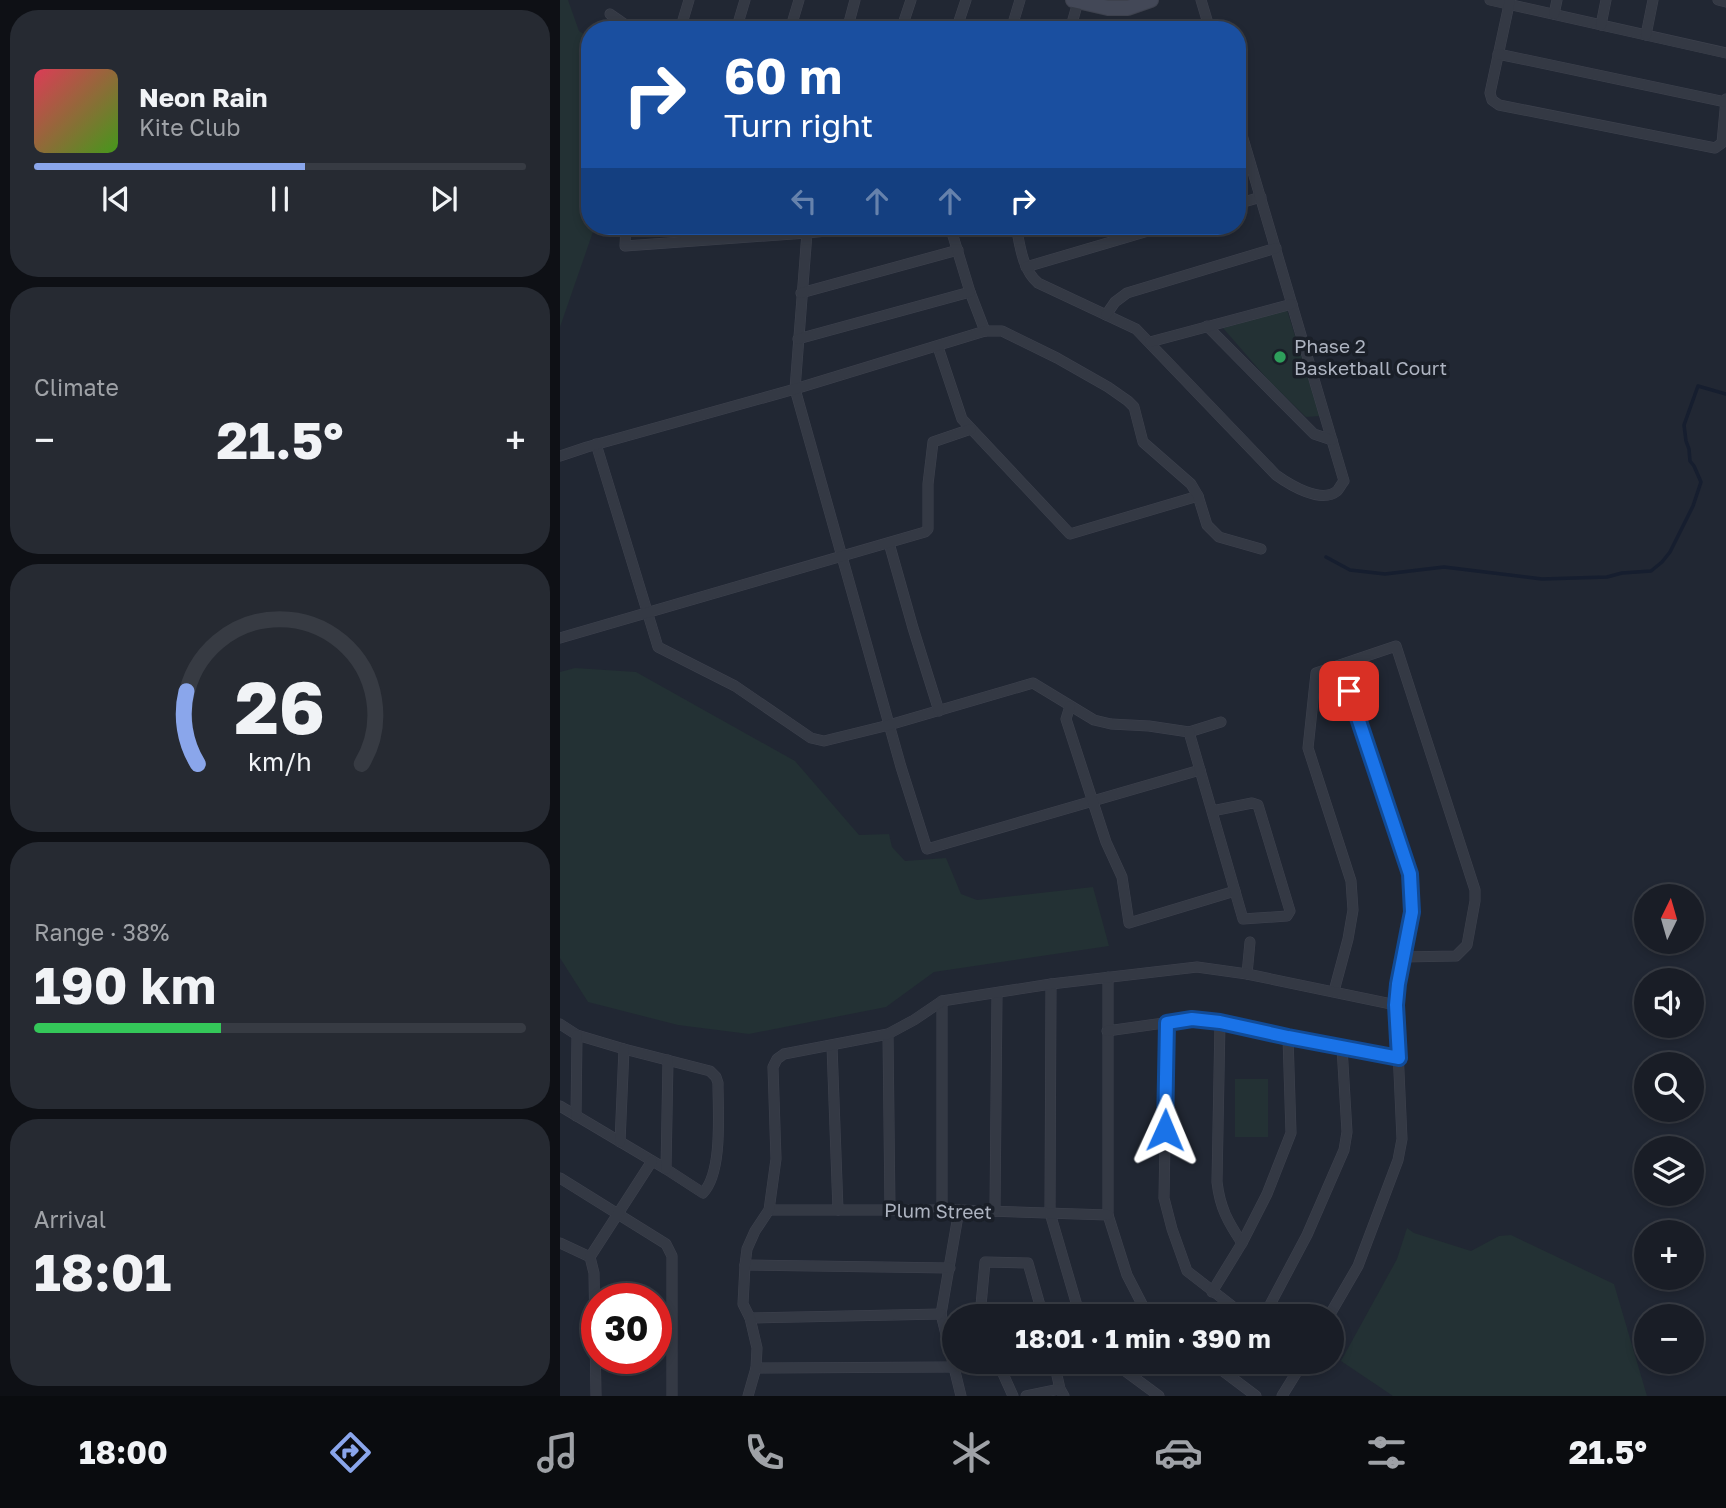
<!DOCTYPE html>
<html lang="en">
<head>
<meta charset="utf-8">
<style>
	body { margin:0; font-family:"Golos Text",sans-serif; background:#262a32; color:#f1f3f6; height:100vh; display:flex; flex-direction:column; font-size:26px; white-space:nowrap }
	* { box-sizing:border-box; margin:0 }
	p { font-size:23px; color:#9fa2a7 }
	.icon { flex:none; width:38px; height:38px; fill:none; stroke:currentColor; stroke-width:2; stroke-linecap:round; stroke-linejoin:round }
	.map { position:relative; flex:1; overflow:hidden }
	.details { display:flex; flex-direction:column; gap:10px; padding:10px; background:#0e1015; width:560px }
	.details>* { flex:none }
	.guide { position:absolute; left:21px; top:21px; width:665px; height:214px; border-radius:28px; box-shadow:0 4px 10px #0003,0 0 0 2px #373b43; background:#1a4fa0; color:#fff; overflow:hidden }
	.needle { width:46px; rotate:5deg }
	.fabs { position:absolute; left:1074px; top:884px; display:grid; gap:14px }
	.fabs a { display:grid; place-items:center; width:70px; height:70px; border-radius:50%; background:#191d26; box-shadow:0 4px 10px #0003,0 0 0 2px #373b43; font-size:35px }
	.speed { position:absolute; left:21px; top:1283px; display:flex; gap:14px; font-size:35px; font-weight:700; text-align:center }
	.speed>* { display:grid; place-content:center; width:91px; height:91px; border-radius:50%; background:#191d26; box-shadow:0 4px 10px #0003,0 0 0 2px #373b43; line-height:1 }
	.speed .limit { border:10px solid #d22; background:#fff; color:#111 }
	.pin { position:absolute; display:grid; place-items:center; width:60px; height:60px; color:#fff; margin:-30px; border-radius:14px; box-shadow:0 4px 10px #0006 }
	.me { position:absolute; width:77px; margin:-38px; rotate:1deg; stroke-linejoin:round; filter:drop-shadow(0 0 5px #0008) }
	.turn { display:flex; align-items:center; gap:24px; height:147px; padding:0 28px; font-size:32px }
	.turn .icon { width:91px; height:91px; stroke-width:2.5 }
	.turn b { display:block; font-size:49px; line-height:60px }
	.lanes { display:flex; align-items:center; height:66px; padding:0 28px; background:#0003; justify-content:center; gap:35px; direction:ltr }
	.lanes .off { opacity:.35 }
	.big { font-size:52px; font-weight:700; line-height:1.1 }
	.details .widget { flex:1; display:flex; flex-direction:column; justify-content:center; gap:10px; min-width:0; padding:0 24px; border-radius:28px; background:#262a32 }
	.details .dial { align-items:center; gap:0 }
	.dial svg { height:182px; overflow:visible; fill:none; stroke:#373b43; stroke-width:7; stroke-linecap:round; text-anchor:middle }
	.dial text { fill:#f1f3f6; stroke:none }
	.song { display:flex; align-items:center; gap:21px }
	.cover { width:84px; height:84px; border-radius:10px; background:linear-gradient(135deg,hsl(350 70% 55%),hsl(100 70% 35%)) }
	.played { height:7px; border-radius:4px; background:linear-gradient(90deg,#8aa6eb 55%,#373b43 55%) }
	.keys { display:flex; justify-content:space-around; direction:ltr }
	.heat { display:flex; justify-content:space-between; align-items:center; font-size:38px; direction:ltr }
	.charge { height:10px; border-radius:5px; background:linear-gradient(90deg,#34c759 38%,#373b43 0) }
	.trip { position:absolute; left:382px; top:1304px; width:402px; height:70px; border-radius:35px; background:#191d26; box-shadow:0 4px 10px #0003,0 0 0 2px #373b43; font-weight:700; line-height:70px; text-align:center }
	.dock { display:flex; height:112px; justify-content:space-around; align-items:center; background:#0a0c0f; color:#9fa2a7 }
	.dock .icon { width:49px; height:49px }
	.dock .active { color:#8aa6eb }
	.dock b { font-size:32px; color:#f1f3f6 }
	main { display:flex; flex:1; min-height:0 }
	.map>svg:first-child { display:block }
	.green { fill:#233134 }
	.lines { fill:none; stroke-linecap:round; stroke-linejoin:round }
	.stream { stroke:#161e2f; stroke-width:3.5 }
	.street-casing { stroke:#3e424e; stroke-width:11 }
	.secondary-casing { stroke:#3e424e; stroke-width:16 }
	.street { stroke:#343944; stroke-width:10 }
	.secondary { stroke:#434857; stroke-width:14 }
	.route-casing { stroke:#114b97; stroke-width:18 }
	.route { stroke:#1a73e8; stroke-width:12 }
	.leisure-dot { fill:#2e9e5b; stroke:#1a1f28; stroke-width:2.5 }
	.labels { text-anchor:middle; stroke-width:7; stroke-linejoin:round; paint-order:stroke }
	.poi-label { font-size:19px; fill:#aeb4c1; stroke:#1a1f28; text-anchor:start }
	.street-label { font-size:19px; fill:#aeb4c1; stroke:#1a1f28 }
</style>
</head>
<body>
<main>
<section class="details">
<div class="widget">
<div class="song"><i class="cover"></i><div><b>Neon Rain</b><p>Kite Club</p></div></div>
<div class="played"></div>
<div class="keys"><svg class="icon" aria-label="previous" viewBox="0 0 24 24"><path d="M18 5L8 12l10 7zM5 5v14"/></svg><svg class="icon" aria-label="pause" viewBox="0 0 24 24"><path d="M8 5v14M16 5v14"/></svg><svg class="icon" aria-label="next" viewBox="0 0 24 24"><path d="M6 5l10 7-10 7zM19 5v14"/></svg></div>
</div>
<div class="widget"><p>Climate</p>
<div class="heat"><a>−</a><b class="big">21.5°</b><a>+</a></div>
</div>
<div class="widget dial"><svg viewBox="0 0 100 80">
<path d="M14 69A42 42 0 1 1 86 69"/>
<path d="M14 69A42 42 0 0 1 9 37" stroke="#8aa6eb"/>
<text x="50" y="56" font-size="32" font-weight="700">26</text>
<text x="50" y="72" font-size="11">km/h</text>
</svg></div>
<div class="widget"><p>Range · 38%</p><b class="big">190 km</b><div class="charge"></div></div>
<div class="widget"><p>Arrival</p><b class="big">18:01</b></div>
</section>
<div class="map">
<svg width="1166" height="1396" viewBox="0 0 1166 1396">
	<rect width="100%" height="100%" fill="#212733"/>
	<!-- green -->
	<g class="green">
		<path d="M0 0H8L19 31 30 38V226H35L0 327Z"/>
		<path d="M727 310 760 416 746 417 709 381 663 328Z"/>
		<path d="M15 668 76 672 235 761 299 835 329 834 332 847 345 861 386 858 401 894 417 900 533 887 549 946 374 972 326 1007 189 1034 118 1025 28 1002 0 958V672Z"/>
		<rect x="675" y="1079" width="33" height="58"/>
		<path d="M847 1228 854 1233 911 1251 939 1236 951 1235 1054 1284 1087 1396H833L781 1361 837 1259Z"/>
	</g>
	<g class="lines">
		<!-- stream -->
		<path class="stream" d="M770 559 766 557 790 570 825 574 884 567 982 579 1047 577 1062 573 1091 571 1102 562 1110 552 1133 506 1141 482 1134 466 1130 461 1129 449 1126 441 1124 425 1138 386 1166 394"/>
		<!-- street casing -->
		<g class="street-casing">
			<g id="street">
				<path d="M641 0 650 30"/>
				<path d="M930 0 1166 53"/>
				<path d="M950 0 930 93 932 100 939 105 1155 148 1162 143 1166 99"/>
				<path d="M1158 0 1166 2"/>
				<path d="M50 14 73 30"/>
				<path d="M994 14 997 0"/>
				<path d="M1041 25 1046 0"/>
				<path d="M120 30 129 0"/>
				<path d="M176 30 185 0"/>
				<path d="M230 30 239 0"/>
				<path d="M287 30 295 0"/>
				<path d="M341 30 351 0"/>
				<path d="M396 30 406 0"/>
				<path d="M451 30 460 0"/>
				<path d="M510 30 518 2"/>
				<path d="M1086 35 1093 0"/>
				<path d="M938 54 1166 102"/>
				<path d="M677 204 701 197"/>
				<path d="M66 226 65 246 247 233 246 226"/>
				<path d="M315 226 247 233 235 389 341 767 367 849 640 770"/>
				<path d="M456 226C460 245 462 269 478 283L576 329 716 475C730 485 761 504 777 491 779 489 782 483 784 481L677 118"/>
				<path d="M466 267 605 226"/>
				<path d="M410 292 425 331"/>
				<path d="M241 293 398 250"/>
				<path d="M546 315 555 302 567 293 716 248"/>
				<path d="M647 326 754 434 772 440"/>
				<path d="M238 339 410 292 390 226"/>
				<path d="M590 342 732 304"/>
				<path d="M378 347 402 419 510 534 638 496"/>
				<path d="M36 444 98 647 175 686 251 738 264 741 329 725 473 683 534 720 551 724 589 726 629 732 661 722"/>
				<path d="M0 456 27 447 235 389 425 331H442L497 358 548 387 568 401 574 407 583 442 631 484 638 496 647 525 659 537 701 549"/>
				<path d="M329 543 353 628 379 711"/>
				<path d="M0 638 365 532 368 529V484L373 442 411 429"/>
				<path d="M510 706 506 719 546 842 562 877 569 923 675 891"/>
				<path d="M629 732 683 919 727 916 730 911 698 805 692 803 652 811"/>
				<path d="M687 974 690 942"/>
				<path d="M548 977V1215L567 1275 584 1308 594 1316"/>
				<path d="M491 984 490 1213 520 1316"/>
				<path d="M774 991 788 939 793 910 791 881 748 748 756 673 836 646 915 890V901L907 945 896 956 842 957"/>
				<path d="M382 1001V1210"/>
				<path d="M660 1022 657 1182C660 1208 668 1222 682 1243"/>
				<path d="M607 1023 604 1198 612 1229 627 1271 685 1316"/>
				<path d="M0 1024 17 1035 64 1049 150 1071 156 1077 158 1083C158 1112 163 1172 143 1193L106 1169 0 1106"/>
				<path d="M547 1031 632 1019 660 1022 728 1037 839 1058"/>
				<path d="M328 1034 330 1210"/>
				<path d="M272 1046 278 1210"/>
				<path d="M16 1116 17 1035"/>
				<path d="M60 1142 64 1049"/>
				<path d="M106 1169 108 1060"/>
				<path d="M0 1178 106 1244 112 1256V1396"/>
				<path d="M209 1210H399L548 1215"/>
				<path d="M399 1210 381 1314 401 1396"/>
				<path d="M435 1211 437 993"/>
				<path d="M0 1243 30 1257"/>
				<path d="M185 1265 390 1268"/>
				<path d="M652 1292 682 1243 707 1194 731 1133 728 1037"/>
				<path d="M420 1316 425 1262 468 1263 483 1316"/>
				<path d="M704 1316 747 1235 784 1150 787 1132 782 1047"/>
				<path d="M769 1316 798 1266 838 1160 842 1139 836 1005 837 983 852 912 850 874 781 665"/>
				<path d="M190 1318 381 1314"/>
				<path d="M494 1362 500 1389 504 1396"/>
				<path d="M553 1362 599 1396"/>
				<path d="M651 1362 696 1396"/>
				<path d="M440 1367 453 1396"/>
				<path d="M196 1368 393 1367"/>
				<path d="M36 1396 34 1273 30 1257 92 1161"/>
				<path d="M188 1396 196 1368 197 1348 190 1318 183 1304 185 1265 187 1249 195 1231 209 1210 216 1159 213 1067 217 1059 224 1054 328 1034 354 1020 382 1001 491 984 637 967 687 974 836 1005"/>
				<path d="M466 1396 500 1389"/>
				<path d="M722 1396 743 1362"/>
			</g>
		</g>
		<!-- secondary casing -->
		<g class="secondary-casing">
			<path id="secondary" d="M513 0 548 8H568L591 0"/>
		</g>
		<!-- street -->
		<use href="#street" class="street"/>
		<!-- secondary -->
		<use href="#secondary" class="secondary"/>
	</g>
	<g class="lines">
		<!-- route casing -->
		<g class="route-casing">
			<path id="route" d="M605 1130 607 1023 632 1019 660 1022 728 1037 839 1058 836 1005 838 984 852 912 850 874 789 691"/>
		</g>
		<!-- route -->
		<use href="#route" class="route"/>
	</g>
	<!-- markers -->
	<circle class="leisure-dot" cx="720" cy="357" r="7"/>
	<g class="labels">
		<!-- poi labels -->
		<g class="poi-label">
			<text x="734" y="353">Phase 2<tspan x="734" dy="22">Basketball Court</tspan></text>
		</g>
		<!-- street labels -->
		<g class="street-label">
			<text transform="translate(378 1211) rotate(1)" y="7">Plum Street</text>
		</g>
	</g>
</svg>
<div class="fabs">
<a><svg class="needle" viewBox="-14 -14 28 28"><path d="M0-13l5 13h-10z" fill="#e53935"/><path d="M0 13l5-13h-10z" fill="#9fa2a7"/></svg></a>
<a><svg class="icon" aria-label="sound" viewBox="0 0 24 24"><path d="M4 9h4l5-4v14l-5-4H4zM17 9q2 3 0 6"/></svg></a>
<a><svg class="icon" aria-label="search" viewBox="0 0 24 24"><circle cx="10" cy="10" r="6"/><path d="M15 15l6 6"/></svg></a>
<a><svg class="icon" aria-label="layers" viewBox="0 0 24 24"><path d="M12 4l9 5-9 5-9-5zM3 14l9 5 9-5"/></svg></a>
<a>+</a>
<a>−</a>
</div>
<div class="speed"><div class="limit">30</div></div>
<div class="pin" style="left:789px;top:691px;background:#d93025"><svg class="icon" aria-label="arrive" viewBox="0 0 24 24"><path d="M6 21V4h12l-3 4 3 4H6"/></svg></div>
<svg class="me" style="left:605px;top:1130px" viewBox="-20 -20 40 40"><path d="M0-17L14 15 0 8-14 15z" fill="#1a73e8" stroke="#fff" stroke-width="4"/></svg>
<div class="trip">18:01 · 1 min · 390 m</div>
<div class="guide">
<div class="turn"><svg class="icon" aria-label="right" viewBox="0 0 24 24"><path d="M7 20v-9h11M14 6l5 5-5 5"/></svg><div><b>60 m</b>Turn right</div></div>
<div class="lanes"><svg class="icon off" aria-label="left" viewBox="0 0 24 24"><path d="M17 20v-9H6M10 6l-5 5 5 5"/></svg><svg class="icon off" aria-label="ahead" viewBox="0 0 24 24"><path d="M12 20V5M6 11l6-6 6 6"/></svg><svg class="icon off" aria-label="ahead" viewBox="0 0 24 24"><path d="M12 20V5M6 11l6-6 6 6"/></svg><svg class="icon" aria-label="right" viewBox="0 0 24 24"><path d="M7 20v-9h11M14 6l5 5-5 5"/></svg></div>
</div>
</div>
</main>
<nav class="dock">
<b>18:00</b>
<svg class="icon active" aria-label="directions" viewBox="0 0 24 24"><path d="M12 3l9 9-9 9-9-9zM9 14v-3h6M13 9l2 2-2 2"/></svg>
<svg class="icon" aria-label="music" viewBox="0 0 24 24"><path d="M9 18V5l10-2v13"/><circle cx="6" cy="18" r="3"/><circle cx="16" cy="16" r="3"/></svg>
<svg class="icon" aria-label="phone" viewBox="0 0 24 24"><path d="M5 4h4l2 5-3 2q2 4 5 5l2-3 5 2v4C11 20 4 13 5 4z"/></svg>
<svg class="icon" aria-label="climate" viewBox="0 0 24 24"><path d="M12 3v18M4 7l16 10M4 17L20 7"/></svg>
<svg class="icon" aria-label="car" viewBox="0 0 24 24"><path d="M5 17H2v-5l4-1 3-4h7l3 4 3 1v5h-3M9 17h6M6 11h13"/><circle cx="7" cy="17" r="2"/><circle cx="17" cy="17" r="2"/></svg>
<svg class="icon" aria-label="filters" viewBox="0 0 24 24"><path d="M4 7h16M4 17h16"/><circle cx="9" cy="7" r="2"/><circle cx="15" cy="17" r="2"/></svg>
<b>21.5°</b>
</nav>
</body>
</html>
